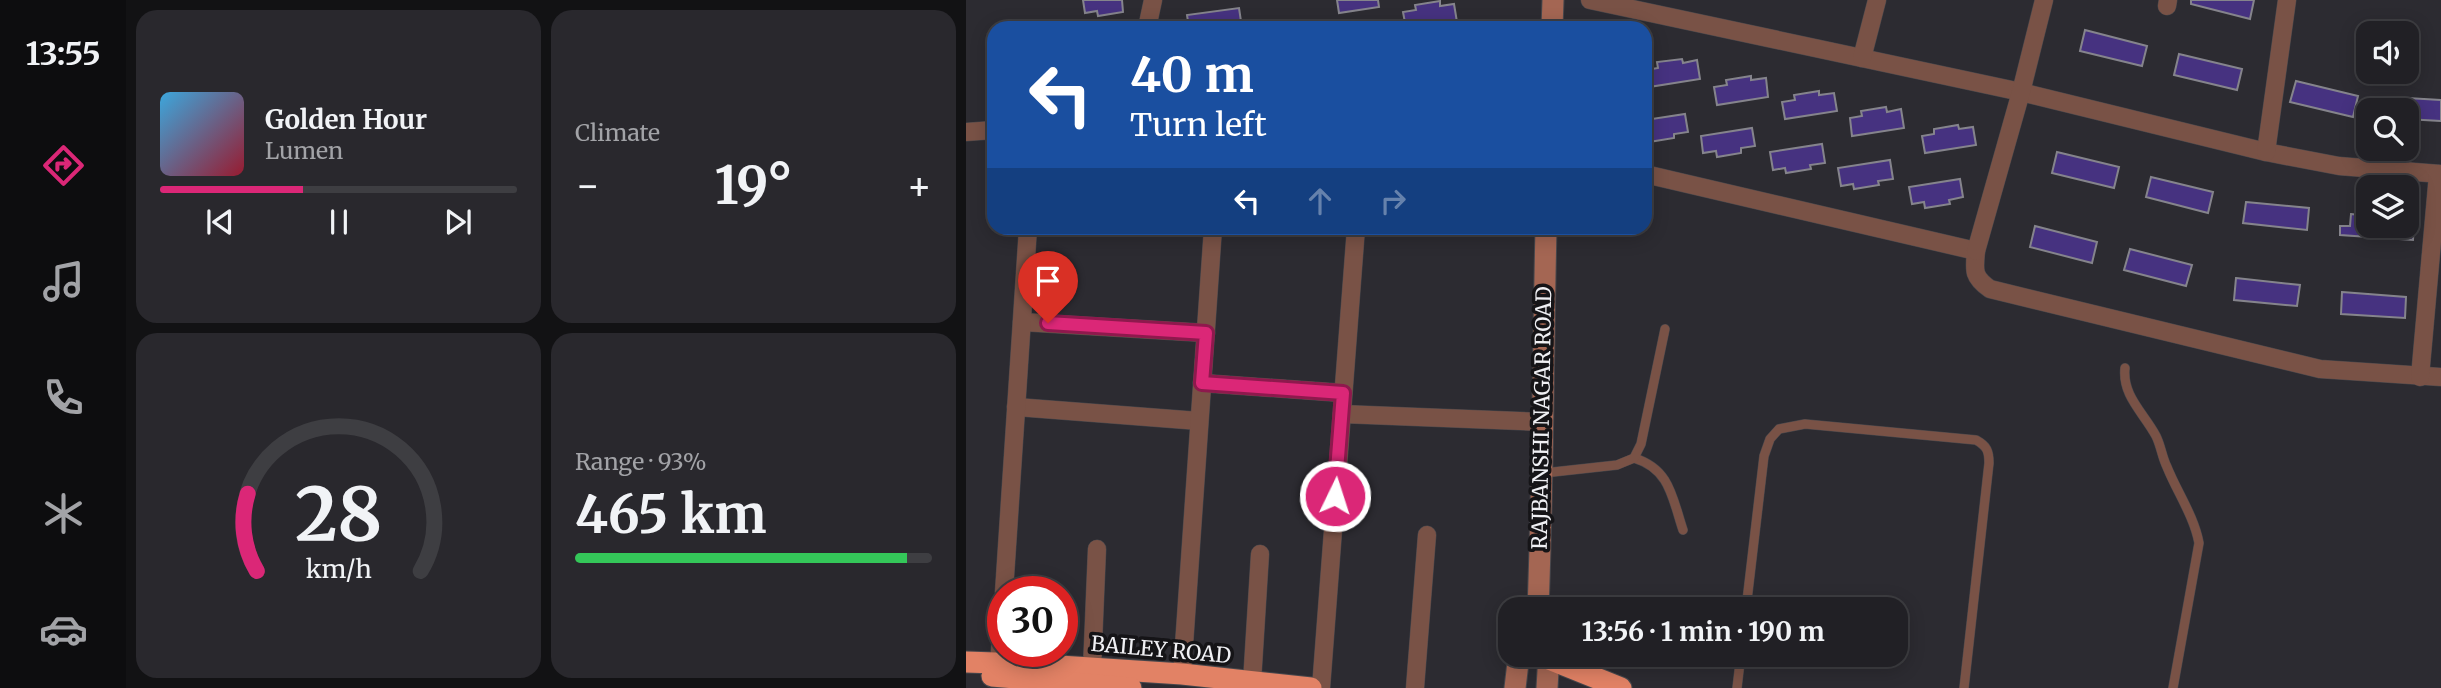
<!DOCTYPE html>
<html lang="en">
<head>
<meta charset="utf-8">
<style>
	body { margin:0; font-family:Merriweather,serif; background:#29282d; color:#f1f3f6; height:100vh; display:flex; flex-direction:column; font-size:26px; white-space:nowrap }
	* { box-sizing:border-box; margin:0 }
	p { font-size:23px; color:#a2a3a7 }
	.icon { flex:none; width:38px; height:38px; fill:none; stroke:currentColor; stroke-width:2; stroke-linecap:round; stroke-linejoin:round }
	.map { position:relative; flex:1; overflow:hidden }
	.drawer { display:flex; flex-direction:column; gap:10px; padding:10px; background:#121214; width:840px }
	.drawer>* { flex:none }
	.top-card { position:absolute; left:21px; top:21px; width:665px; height:214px; border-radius:21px; box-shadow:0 4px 18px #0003,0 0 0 2px #3e3e42; background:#1a4fa0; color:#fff; overflow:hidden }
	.controls { position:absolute; left:1390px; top:21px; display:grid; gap:14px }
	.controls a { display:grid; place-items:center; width:63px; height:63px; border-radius:14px; background:#212025; box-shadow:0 4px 18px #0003,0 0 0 2px #3e3e42; font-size:35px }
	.speed { position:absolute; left:21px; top:576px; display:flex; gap:14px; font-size:35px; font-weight:700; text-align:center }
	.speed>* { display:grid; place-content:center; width:91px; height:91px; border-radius:50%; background:#212025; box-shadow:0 4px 18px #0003,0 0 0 2px #3e3e42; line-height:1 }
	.speed .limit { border:10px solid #d22; background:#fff; color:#111 }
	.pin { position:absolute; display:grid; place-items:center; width:60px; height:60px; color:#fff; margin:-72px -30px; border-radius:50% 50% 50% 0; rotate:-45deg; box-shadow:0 0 7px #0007 }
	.pin .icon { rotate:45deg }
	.me { position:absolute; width:77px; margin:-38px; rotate:4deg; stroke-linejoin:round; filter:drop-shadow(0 0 5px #0008) }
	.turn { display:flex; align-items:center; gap:24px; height:147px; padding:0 28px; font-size:32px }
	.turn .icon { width:91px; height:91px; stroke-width:2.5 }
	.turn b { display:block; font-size:49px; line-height:60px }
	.lanes { display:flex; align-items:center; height:66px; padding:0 28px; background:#0003; justify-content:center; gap:35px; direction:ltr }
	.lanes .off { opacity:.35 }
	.big { font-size:52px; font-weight:700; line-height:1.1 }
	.drawer .tile { flex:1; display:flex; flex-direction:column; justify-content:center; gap:10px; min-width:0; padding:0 24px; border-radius:21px; background:#29282d }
	.drawer .dial { align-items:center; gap:0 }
	.dial svg { height:182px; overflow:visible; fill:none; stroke:#3e3e42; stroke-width:7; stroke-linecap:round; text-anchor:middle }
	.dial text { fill:#f1f3f6; stroke:none }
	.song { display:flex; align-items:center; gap:21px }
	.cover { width:84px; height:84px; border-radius:10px; background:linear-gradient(135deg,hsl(200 70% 55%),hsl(350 70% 35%)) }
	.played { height:7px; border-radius:4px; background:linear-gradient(90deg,#db2777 40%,#3e3e42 40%) }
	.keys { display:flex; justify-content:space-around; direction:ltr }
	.heat { display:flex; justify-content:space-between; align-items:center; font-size:38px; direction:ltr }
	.charge { height:10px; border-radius:5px; background:linear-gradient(90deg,#34c759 93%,#3e3e42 0) }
	.drawer .tiles { flex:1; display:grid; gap:10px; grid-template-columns:repeat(2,1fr) }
	.trip { position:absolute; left:532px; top:597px; width:410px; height:70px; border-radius:21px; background:#212025; box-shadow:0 4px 18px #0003,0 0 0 2px #3e3e42; font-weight:700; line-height:70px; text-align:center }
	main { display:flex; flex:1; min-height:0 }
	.tabs { display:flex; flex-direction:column; width:126px; justify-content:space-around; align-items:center; background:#0d0d0f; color:#a2a3a7 }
	.tabs .icon { width:49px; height:49px }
	.tabs .active { color:#db2777 }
	.tabs b { font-size:32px; color:#f1f3f6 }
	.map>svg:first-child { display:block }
	.building { fill:#463280; stroke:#85848c; stroke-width:2 }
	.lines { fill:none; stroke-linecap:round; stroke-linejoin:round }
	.lane-casing { stroke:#47474c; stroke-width:10 }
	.street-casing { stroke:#47474c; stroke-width:19 }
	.secondary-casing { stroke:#47474c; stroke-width:23 }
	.highway-casing { stroke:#47474c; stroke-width:23 }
	.lane { stroke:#795246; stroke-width:9 }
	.street { stroke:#795246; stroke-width:18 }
	.secondary { stroke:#a46653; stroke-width:21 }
	.highway { stroke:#e28265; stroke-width:21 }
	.route-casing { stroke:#8e194d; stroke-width:18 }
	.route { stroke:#db2777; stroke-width:12 }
	.labels { text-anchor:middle; stroke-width:7; stroke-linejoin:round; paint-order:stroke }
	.street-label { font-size:21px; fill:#f0f0f4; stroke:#151417 }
</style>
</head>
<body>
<main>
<nav class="tabs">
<b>13:55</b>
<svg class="icon active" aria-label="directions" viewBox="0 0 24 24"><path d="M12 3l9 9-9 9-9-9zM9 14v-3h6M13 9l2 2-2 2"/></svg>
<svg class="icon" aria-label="music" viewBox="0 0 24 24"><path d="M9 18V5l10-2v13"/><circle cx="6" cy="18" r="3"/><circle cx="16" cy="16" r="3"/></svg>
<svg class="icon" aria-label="phone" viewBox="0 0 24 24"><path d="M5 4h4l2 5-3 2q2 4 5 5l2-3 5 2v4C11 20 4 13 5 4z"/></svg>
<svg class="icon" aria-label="climate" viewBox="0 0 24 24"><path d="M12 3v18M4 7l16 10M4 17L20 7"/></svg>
<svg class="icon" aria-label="car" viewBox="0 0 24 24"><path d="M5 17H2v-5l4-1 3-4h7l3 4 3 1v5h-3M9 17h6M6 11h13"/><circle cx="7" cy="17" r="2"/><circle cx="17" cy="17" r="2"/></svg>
</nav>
<section class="drawer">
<div class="tiles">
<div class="tile">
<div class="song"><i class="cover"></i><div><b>Golden Hour</b><p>Lumen</p></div></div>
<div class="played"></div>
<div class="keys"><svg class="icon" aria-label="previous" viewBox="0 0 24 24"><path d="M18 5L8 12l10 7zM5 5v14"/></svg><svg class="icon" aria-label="pause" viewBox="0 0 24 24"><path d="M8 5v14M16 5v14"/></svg><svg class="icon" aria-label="next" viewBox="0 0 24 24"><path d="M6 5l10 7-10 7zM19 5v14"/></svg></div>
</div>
<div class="tile"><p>Climate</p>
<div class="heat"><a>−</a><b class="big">19°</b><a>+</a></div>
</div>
<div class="tile dial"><svg viewBox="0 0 100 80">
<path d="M14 69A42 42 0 1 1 86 69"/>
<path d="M14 69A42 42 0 0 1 10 35" stroke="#db2777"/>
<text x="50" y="56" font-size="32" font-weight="700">28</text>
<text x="50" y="72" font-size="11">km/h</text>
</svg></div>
<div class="tile"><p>Range · 93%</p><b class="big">465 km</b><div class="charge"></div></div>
</div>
</section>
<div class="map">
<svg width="1475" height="688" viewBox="0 0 1475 688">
	<rect width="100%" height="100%" fill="#2c2b31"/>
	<!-- building -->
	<g class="building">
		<path d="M117 0H156L157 12 132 16 131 11 119 13Z"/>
		<path d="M371 0H412L413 7 373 13Z"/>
		<path d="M1225 0H1288L1284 19 1225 4Z"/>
		<path d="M474 1V6L488 4 492 28H475L474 25 440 28 437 12 450 10 449 5Z"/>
		<path d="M273 8 276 28H223L221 15Z"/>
		<path d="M1119 30 1181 46 1176 66 1114 51Z"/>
		<path d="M1213 54 1276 69 1271 90 1208 75Z"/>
		<path d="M716 59 717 63 731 60 734 79 683 87 680 70 692 68 691 62Z"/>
		<path d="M785 76V80L800 78 802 97 751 105 748 87 761 85 760 80Z"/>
		<path d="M1330 81 1392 96 1387 117 1324 102Z"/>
		<path d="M853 91V95L868 93 871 111 819 119 816 102 829 100 828 95Z"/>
		<path d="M1424 97 1475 100V121L1440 119V110H1423Z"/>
		<path d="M920 107 921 112 935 109 938 128 886 136 884 118 896 116 895 111Z"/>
		<path d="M719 114 722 132 708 134V138L683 142V137L679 138V120Z"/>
		<path d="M992 125 993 129 1007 127 1010 145 959 153 956 136 968 134V129Z"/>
		<path d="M786 128 789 146 775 148V153L751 157 750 151 737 153 735 136Z"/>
		<path d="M856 144 859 163 844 165 845 169 820 173 819 168 807 170 804 152Z"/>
		<path d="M1091 152 1153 167 1148 188 1086 173Z"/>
		<path d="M924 160 927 179 912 181 913 185 888 189 887 184 875 186 872 168Z"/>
		<path d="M1185 177 1247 192 1242 213 1180 197Z"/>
		<path d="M994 179 997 197 983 200 984 204 959 208 958 202 946 204 943 187Z"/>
		<path d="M1280 202 1343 208 1341 230 1277 223Z"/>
		<path d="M1385 214 1402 216V226H1448L1447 240 1374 235V226H1384Z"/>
		<path d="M1069 226 1131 242 1126 263 1064 247Z"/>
		<path d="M1164 249 1226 265 1220 286 1158 270Z"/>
		<path d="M1270 278 1334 285 1331 306 1268 300Z"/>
		<path d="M1376 292 1440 297 1439 318 1375 314Z"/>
	</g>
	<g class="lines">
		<!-- lane casing -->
		<g class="lane-casing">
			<g id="lane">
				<path d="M1159 368C1156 396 1178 413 1190 436 1195 446 1196 457 1201 467 1211 492 1228 516 1233 543L1207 688"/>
				<path d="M668 458C704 469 706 497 717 530"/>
				<path d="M578 473 651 465 668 458 675 444 699 329"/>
				<path d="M780 609 798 456 804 439 813 429 839 424 1010 440C1021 446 1023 451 1023 463L998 688"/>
				<path d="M771 688 775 654"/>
			</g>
		</g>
		<!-- street casing -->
		<g class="street-casing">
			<g id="street">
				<path d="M624 0 1055 92 1300 152 1373 166 1475 174"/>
				<path d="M1201 6 1202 0"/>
				<path d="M181 28 187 0"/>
				<path d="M896 58 911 0"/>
				<path d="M0 132 28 130"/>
				<path d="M1300 152 1321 0"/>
				<path d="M679 174 1010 251C1008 271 1007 277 1024 289L1354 369 1475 377"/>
				<path d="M1010 251 1055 92 1078 0"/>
				<path d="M56 322 240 333"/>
				<path d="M1454 377 1472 174"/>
				<path d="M236 383 377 393"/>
				<path d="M50 407 233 421"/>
				<path d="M376 414 576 422"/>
				<path d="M38 592 62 228"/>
				<path d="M33 664 37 609"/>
				<path d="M126 668 131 549"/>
				<path d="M216 674 247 228"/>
				<path d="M286 682 294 554"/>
				<path d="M355 688 390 228"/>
				<path d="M449 688 461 535"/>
			</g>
		</g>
		<!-- secondary casing -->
		<g class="secondary-casing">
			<g id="secondary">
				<path d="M586 28 587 0"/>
				<path d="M572 609C577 482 577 355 580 228"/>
				<path d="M549 688 553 654"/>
				<path d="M581 688 583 654"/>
			</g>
		</g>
		<!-- highway casing -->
		<g class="highway-casing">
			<g id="highway">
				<path d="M583 659 655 688"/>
				<path d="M0 662 63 664 216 674 345 688"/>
				<path d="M26 676 165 688"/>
			</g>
		</g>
		<!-- lane -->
		<use href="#lane" class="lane"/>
		<!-- street -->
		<use href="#street" class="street"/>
		<!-- secondary -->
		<use href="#secondary" class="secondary"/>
		<!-- highway -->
		<use href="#highway" class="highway"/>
	</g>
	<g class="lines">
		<!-- route casing -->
		<g class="route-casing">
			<path id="route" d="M82 323 240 333 236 383 377 393 369 496"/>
		</g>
		<!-- route -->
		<use href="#route" class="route"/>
	</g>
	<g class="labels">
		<!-- street labels -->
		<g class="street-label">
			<text transform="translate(576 418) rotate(-89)" y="7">RAJBANSHI NAGAR ROAD</text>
			<text transform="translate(195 650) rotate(5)" y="7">BAILEY ROAD</text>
		</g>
	</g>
</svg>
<div class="controls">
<a><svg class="icon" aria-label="sound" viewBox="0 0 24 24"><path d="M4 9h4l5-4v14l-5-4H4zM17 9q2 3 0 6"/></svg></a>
<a><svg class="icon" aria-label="search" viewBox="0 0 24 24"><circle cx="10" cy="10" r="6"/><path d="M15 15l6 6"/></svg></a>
<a><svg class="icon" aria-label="layers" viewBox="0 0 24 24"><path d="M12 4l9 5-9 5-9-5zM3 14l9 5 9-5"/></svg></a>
</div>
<div class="speed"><div class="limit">30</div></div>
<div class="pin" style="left:82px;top:323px;background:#d93025"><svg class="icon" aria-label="arrive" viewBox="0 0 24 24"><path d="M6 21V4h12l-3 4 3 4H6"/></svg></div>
<svg class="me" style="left:369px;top:496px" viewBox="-20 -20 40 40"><circle r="17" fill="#db2777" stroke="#fff" stroke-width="3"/><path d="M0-11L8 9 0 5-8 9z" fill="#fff"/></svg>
<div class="trip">13:56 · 1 min · 190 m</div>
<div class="top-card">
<div class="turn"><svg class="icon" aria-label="left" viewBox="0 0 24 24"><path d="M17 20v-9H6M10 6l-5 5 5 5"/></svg><div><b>40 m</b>Turn left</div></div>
<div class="lanes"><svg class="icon" aria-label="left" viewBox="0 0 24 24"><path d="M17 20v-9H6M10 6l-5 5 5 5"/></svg><svg class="icon off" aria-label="ahead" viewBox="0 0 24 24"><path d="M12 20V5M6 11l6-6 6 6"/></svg><svg class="icon off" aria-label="right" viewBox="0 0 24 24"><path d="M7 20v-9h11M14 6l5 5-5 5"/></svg></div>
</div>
</div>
</main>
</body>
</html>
